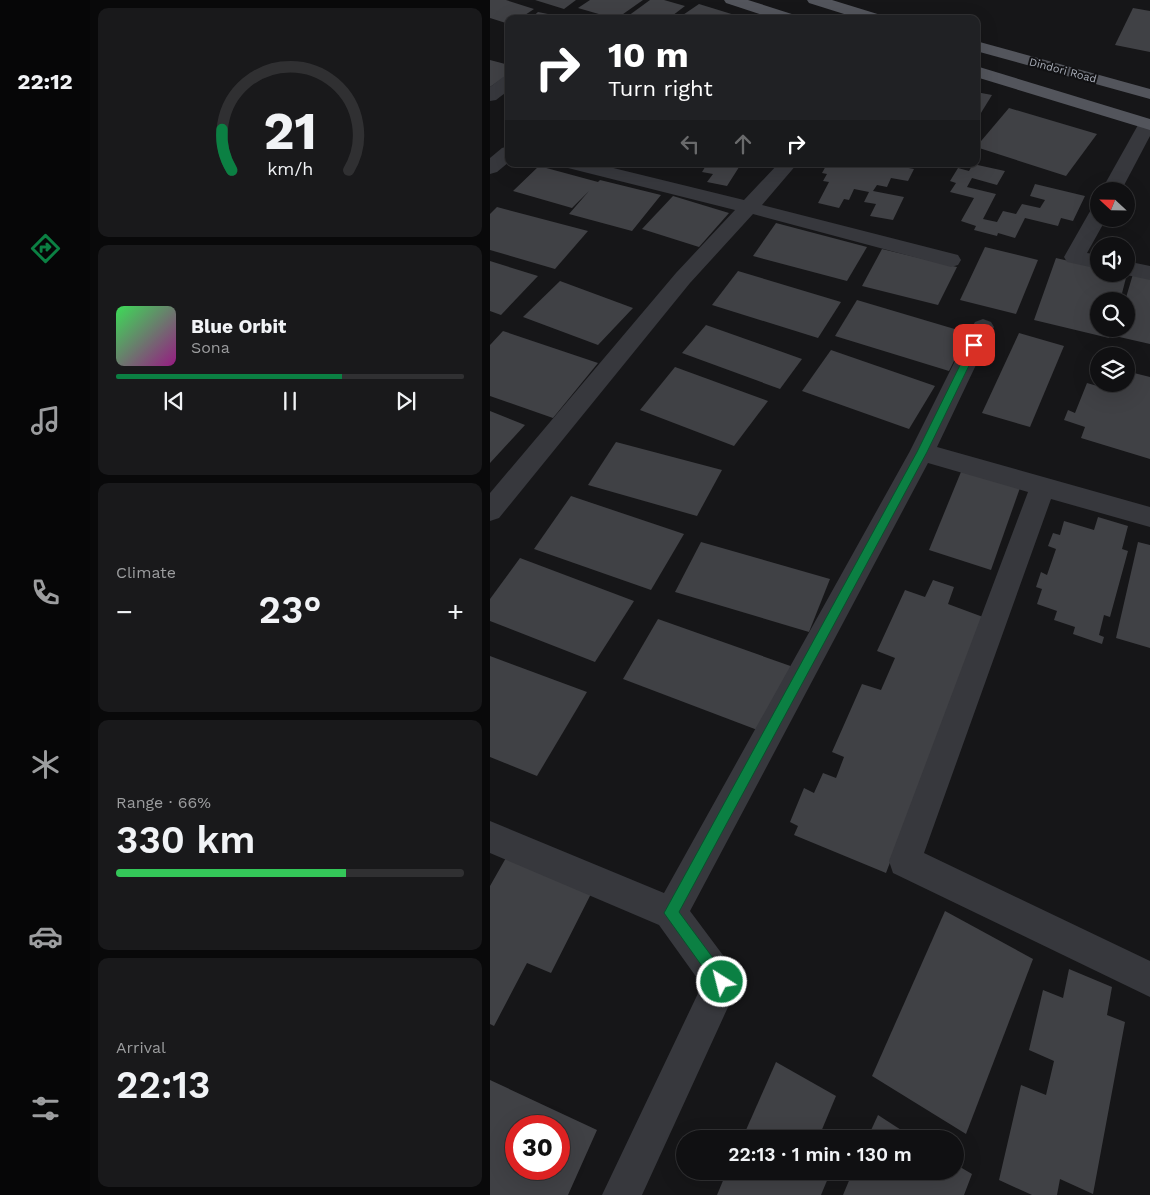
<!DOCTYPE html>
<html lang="en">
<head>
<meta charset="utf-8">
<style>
	body { margin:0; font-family:"Work Sans",sans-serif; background:#19191b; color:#f1f3f6; height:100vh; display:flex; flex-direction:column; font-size:19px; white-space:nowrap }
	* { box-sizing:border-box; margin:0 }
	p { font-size:16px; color:#9c9d9f }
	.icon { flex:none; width:28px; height:28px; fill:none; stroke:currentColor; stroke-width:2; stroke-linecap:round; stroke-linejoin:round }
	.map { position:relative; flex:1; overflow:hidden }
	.drawer { display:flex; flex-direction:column; gap:8px; padding:8px; background:#09090a; width:400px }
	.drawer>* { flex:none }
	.guide { position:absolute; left:15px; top:15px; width:475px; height:152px; border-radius:10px; box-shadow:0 5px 20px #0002,0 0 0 1px #303032; background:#202124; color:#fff; overflow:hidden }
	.needle { width:32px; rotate:292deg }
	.buttons { position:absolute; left:600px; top:182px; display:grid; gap:10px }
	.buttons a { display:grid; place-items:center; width:45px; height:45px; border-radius:50%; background:#101012; box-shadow:0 5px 20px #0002,0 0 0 1px #303032; font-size:25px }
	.speed { position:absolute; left:15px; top:1115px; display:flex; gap:10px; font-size:25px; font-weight:700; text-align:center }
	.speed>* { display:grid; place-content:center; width:65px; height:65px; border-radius:50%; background:#101012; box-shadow:0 5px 20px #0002,0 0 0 1px #303032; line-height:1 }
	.speed .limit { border:8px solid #d22; background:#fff; color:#111 }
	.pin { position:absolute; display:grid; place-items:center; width:42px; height:42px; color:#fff; margin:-21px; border-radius:10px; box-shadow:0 2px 8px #0006 }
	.me { position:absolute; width:55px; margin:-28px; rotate:324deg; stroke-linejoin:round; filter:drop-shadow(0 0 4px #0008) }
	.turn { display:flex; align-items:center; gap:18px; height:105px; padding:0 20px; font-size:22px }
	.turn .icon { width:65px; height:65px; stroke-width:2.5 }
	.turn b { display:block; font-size:35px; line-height:42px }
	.lanes { display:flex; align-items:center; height:48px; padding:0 20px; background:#0003; justify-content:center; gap:25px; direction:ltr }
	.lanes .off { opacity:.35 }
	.big { font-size:38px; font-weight:600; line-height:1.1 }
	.drawer .widget { flex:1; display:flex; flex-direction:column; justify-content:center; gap:8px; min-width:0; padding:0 18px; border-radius:10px; background:#19191b }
	.drawer .dial { align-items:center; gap:0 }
	.dial svg { height:130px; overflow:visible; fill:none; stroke:#303032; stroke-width:7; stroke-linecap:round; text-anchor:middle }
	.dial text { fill:#f1f3f6; stroke:none }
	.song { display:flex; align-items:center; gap:15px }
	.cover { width:60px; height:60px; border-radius:8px; background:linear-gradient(135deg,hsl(130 70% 55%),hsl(310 70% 35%)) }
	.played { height:5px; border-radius:2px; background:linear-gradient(90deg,#0b8043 65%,#303032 65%) }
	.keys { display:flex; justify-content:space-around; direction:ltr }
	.heat { display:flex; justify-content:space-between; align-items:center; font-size:28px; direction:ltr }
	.charge { height:8px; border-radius:4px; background:linear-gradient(90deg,#34c759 66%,#303032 0) }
	.trip { position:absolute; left:186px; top:1130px; width:288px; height:50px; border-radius:25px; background:#101012; box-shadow:0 5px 20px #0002,0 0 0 1px #303032; font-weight:600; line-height:50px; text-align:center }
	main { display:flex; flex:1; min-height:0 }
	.menu { display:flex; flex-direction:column; width:90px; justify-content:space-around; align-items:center; background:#060607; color:#9c9d9f }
	.menu .icon { width:35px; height:35px }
	.menu .selected { color:#0b8043 }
	.menu b { font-size:22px; color:#f1f3f6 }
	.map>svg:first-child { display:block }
	.building { fill:#404145; fill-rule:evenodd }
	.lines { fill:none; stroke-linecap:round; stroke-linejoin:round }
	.street { fill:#37383d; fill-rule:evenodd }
	.primary { fill:#53555c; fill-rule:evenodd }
	.route { fill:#0b8043; stroke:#07532c }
	.labels { text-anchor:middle; stroke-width:4; stroke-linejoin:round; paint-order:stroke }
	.far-street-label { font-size:11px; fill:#a8adb8; stroke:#111113 }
</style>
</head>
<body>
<main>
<nav class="menu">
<b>22:12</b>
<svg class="icon selected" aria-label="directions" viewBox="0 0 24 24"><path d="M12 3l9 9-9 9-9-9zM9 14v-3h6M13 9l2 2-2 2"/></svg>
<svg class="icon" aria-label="music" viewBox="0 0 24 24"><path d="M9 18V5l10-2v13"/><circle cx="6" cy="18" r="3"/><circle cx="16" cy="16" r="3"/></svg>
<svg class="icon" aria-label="phone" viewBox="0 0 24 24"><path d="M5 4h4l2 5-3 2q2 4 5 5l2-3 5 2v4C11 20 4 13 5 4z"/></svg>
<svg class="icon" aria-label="climate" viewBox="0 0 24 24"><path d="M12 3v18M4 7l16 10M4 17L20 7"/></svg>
<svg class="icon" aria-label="car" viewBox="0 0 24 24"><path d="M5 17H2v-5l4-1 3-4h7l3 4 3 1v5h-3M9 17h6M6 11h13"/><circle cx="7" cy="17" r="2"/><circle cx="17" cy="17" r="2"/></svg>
<svg class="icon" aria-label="filters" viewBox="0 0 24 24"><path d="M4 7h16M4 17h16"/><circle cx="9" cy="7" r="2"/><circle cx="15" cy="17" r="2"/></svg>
</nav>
<section class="drawer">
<div class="widget dial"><svg viewBox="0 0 100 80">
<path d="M14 69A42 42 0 1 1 86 69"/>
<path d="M14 69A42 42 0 0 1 8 44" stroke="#0b8043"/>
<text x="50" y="56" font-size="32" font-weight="700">21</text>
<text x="50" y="72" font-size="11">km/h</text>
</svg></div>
<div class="widget">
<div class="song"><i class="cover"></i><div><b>Blue Orbit</b><p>Sona</p></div></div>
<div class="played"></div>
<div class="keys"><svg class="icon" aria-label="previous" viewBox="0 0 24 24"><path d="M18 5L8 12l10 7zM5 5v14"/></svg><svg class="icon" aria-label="pause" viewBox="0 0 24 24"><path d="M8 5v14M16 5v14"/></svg><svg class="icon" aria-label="next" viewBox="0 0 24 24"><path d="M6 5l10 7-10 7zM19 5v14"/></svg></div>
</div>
<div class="widget"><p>Climate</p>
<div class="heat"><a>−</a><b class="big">23°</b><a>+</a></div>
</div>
<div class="widget"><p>Range · 66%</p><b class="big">330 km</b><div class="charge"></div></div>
<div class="widget"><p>Arrival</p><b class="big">22:13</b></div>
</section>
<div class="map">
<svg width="660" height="1195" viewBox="0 0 660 1195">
	<rect width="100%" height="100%" fill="#161618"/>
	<!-- building -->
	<g class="building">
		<path d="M0 0H16L44 9 29 19H19V24L0 18Z"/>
		<path d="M45 0H86L74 9Z"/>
		<path d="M100 0H153L126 19 88 8Z"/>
		<path d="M160 0H174L195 6 178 19H134Z"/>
		<path d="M209 4 248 16 244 19H187Z"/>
		<path d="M643 8 660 11V52L625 45Z"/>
		<path d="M48 12 78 18V19H40Z"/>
		<path d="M0 60 19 65V74L0 87Z"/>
		<path d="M486 92 502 95 486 121Z"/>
		<path d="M519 108 607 134 576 176 486 147Z"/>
		<path d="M217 164H251L237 186 217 182 223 174 212 172Z"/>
		<path d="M337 164 359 168 361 164H397L424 169 418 181 401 178 397 187 387 185 383 191 414 197 403 220 380 216 386 204 374 202 379 192 364 189 359 200 354 199 349 208 328 203 339 182 333 181 337 174 332 173Z"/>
		<path d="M483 164 515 171 507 185 482 178 477 187 506 194 493 219 507 222 513 211 526 214 532 204 550 208 555 200 540 196 545 184 595 196 583 221 571 218 568 226 535 218 525 238 508 233 507 236 484 230 486 226 471 221 484 198 460 192 466 183 460 181 468 168 479 171Z"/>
		<path d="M49 166 108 182 110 180 171 195 142 231 79 214 99 191 82 208 23 191Z"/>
		<path d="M183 196 239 213 209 247 152 229Z"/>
		<path d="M7 207 98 231 65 269 0 250V214Z"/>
		<path d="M286 223 377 247 357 281 263 256Z"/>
		<path d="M495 247 548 260 526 314 470 300Z"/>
		<path d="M392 249 467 267 448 305 372 286Z"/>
		<path d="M566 258 609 268V274H637L630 301H609V329H622L619 338 544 320Z"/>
		<path d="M0 261 48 276 11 315 0 311Z"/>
		<path d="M248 271 351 302 328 338 222 305Z"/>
		<path d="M643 274 660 278V344L625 336 627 329H636L635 301Z"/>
		<path d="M70 281 143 308 108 345 33 317Z"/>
		<path d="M367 300 478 333 459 371 345 336Z"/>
		<path d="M216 325 312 359 290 389 192 353Z"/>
		<path d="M13 331 108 363 63 418 0 396V345Z"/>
		<path d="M529 333 574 346 540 427 492 413Z"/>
		<path d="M341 350 445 386 419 429 312 391Z"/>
		<path d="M185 367 278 401 244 446 150 410Z"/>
		<path d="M636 371 660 377V459L591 438 595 427 574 420 578 410 585 413 597 383 621 390 624 384H636Z"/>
		<path d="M0 411 35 425 0 463Z"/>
		<path d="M126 442 232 470 207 516 98 485Z"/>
		<path d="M473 467 531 485 501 570 439 550Z"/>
		<path d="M81 496 194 534 161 590 44 549Z"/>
		<path d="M608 517 638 526 632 549 638 551 620 617 614 615 609 635 614 637 612 644 583 634 585 627 564 620 567 611 547 604 552 589 546 587 551 572 557 575 566 549 558 546 563 533 570 535 574 521 604 530Z"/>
		<path d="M211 542 340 579 319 632 185 592Z"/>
		<path d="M648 542 660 545V648L626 638Z"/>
		<path d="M30 558 144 601 105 662 0 621V599Z"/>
		<path d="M443 580 464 587 458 604 493 617 396 873 304 835 308 826 300 822 314 788 324 793 333 773 346 778 354 757 342 752 372 684 391 690 405 658 387 651 415 590 435 597Z"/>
		<path d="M168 619 309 669 278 734 133 679Z"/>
		<path d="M0 656 97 692 47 776 0 757Z"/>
		<path d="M21 849 106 884 61 973 37 963 4 1026 0 1024V886Z"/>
		<path d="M455 911 543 959 476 1134 382 1076Z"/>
		<path d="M579 969 622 987 617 1015 635 1022 603 1194 570 1179 567 1195H542L509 1180 531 1085 556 1095 564 1061 539 1050 553 990 573 998Z"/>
		<path d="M286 1062 346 1096 328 1139H252Z"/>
		<path d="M0 1080 107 1130 78 1195H0ZM26 1126H69V1169H26Z"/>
		<path d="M388 1115 425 1139H377Z"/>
		<path d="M465 1164 482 1174 474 1195H353L363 1171H465Z"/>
		<path d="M237 1171H341L331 1195H227Z"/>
	</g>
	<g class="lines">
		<!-- street -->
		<g class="street">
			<path d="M19 76V90L6 100 0 101V87L13 77Z"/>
			<path d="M657 120H660V136L631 191H611L648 125 651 121Z"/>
			<path d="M19 146V162L7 172 0 174V158L12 148Z"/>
			<path d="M76 164H107L254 200 288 164H307L272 205 468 255 471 260 468 265 461 267 263 214 200 283 9 518 0 521V493L186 273 245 210 78 168Z"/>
			<path d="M609 207V219H616L597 253 609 255V269L577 262 574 257 599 213 602 209Z"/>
			<path d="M636 261 660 266V280L632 274H636Z"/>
			<path d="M493 319 501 322 504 327 447 447 660 507V527L561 499 434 853 660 961V997L403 873 399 861 538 492 438 463 200 911 244 970 250 982 244 994 152 1195H112L212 985 169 925 0 853V821L174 893 420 451 482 327 485 322Z"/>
		</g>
		<!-- primary -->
		<g class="primary">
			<path d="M234 0H258L308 16 310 19H285L236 3Z"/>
			<path d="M317 0H342L394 16 396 19H370L319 3Z"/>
			<path d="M486 41 660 89V99L486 51Z"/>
			<path d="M486 66 660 119V130L486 77Z"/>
		</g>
	</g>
	<!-- route -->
	<path class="route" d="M484 342 489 345 437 452 189 912 237 977 239 982 237 987 232 989 227 987 174 913 427 452 480 345Z"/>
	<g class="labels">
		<!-- far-street labels -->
		<g class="far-street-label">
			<text transform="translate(573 70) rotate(15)" y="4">Dindori Road</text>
		</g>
	</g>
</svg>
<div class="buttons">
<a><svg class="needle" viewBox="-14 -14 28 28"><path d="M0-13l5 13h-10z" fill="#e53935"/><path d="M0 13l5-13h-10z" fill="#9c9d9f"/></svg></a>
<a><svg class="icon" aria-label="sound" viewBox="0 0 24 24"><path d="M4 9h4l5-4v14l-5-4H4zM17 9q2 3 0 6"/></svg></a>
<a><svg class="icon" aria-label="search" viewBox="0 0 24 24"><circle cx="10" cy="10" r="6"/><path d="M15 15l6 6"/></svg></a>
<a><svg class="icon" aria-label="layers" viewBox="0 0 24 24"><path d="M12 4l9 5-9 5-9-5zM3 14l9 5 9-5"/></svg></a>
</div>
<div class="speed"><div class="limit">30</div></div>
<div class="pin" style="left:484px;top:345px;background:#d93025"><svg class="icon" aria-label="arrive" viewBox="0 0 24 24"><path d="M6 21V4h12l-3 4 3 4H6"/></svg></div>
<svg class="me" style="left:232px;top:982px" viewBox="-20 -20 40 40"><circle r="17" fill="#0b8043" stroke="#fff" stroke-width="3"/><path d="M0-11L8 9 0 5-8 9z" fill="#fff"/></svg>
<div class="trip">22:13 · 1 min · 130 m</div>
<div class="guide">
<div class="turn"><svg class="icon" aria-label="right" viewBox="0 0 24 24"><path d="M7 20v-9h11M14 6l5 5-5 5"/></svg><div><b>10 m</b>Turn right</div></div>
<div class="lanes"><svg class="icon off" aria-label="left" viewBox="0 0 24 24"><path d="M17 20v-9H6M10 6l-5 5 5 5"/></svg><svg class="icon off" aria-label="ahead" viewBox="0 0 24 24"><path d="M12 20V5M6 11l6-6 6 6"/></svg><svg class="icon" aria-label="right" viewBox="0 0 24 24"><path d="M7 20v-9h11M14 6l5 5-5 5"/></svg></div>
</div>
</div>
</main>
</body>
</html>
